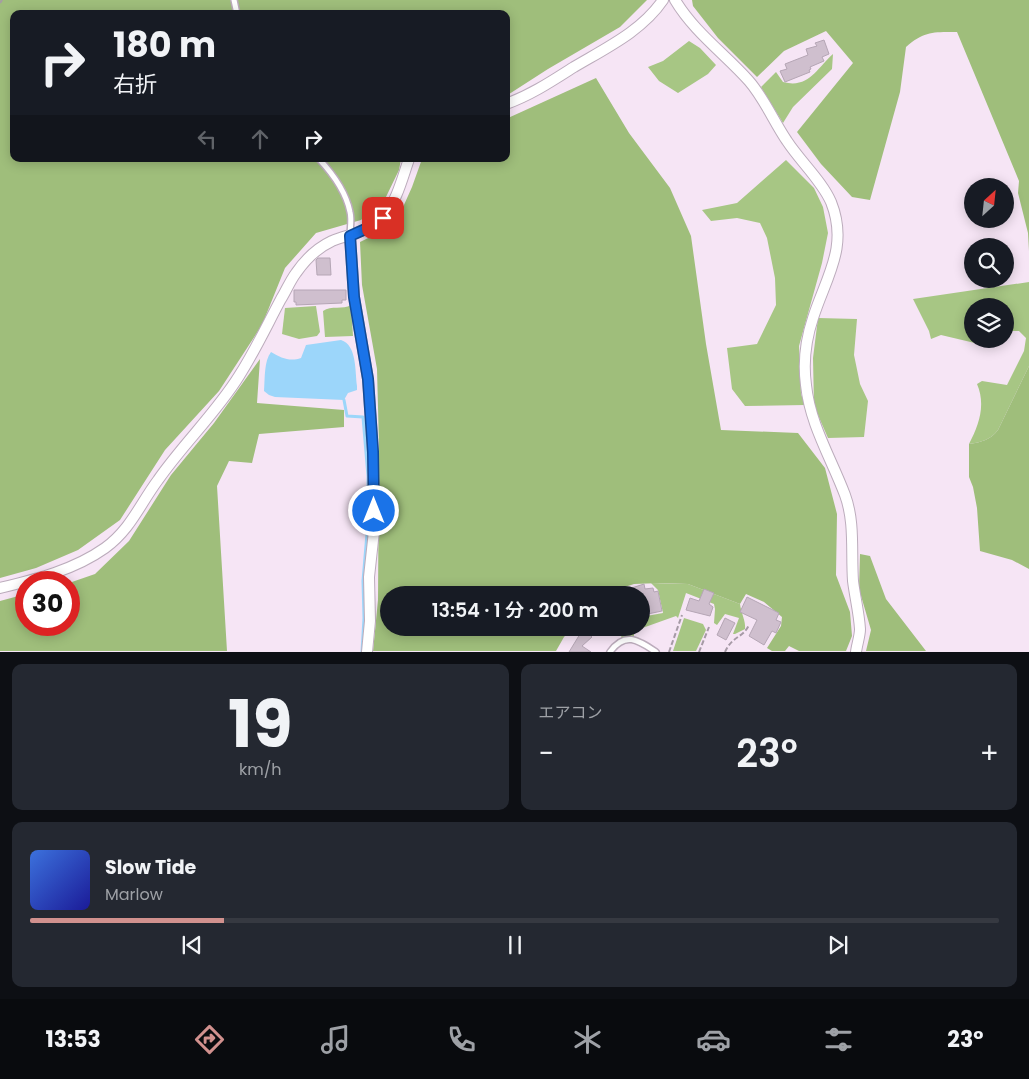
<!DOCTYPE html>
<html lang="ja">
<head>
<meta charset="utf-8">
<style>
	body { margin:0; font-family:Poppins,"Noto Sans JP",sans-serif; background:#242831; color:#f1f3f6; height:100vh; display:flex; flex-direction:column; font-size:19px; white-space:nowrap }
	* { box-sizing:border-box; margin:0 }
	p { font-size:16px; color:#9ea1a6 }
	.icon { flex:none; width:28px; height:28px; fill:none; stroke:currentColor; stroke-width:2; stroke-linecap:round; stroke-linejoin:round }
	.map { position:relative; height:652px; overflow:hidden }
	.details { display:flex; flex-direction:column; gap:12px; padding:12px; background:#0d0f14; flex:1 }
	.details>* { flex:none }
	.hud { position:absolute; left:10px; top:10px; width:500px; height:152px; border-radius:10px; box-shadow:0 2px 12px #0003; background:#171b24; color:#f1f3f6; overflow:hidden }
	.needle { width:32px; rotate:27deg }
	.controls { position:absolute; left:964px; top:178px; display:grid; gap:10px }
	.controls a { display:grid; place-items:center; width:50px; height:50px; border-radius:50%; background:#171b24; box-shadow:0 2px 12px #0003; font-size:25px }
	.speed { position:absolute; left:15px; top:571px; display:flex; gap:10px; font-size:25px; font-weight:700; text-align:center }
	.speed>* { display:grid; place-content:center; width:65px; height:65px; border-radius:50%; background:#171b24; box-shadow:0 2px 12px #0003; line-height:1 }
	.speed .limit { border:8px solid #d22; background:#fff; color:#111 }
	.pin { position:absolute; display:grid; place-items:center; width:42px; height:42px; color:#fff; margin:-21px; border-radius:10px; box-shadow:0 2px 8px #0006 }
	.me { position:absolute; width:55px; margin:-28px; rotate:0deg; stroke-linejoin:round; filter:drop-shadow(0 0 4px #0008) }
	.turn { display:flex; align-items:center; gap:18px; height:105px; padding:0 20px; font-size:22px }
	.turn .icon { width:65px; height:65px; stroke-width:2.5 }
	.turn b { display:block; font-size:35px; line-height:42px }
	.lanes { display:flex; align-items:center; height:48px; padding:0 20px; background:#0003; justify-content:center; gap:25px; direction:ltr }
	.lanes .off { opacity:.35 }
	.big { font-size:38px; font-weight:600; line-height:1.1 }
	.details .tile { flex:1; display:flex; flex-direction:column; justify-content:center; gap:8px; min-width:0; padding:0 18px; border-radius:10px; background:#242831 }
	.details .dial { align-items:center; gap:0 }
	.dial b { font-size:65px; line-height:1 }
	.song { display:flex; align-items:center; gap:15px }
	.cover { width:60px; height:60px; border-radius:8px; background:linear-gradient(135deg,hsl(220 70% 55%),hsl(240 70% 35%)) }
	.played { height:5px; border-radius:2px; background:linear-gradient(90deg,#d1918e 20%,#363941 20%) }
	.keys { display:flex; justify-content:space-around; direction:ltr }
	.heat { display:flex; justify-content:space-between; align-items:center; font-size:28px; direction:ltr }
	.details .tiles { flex:1; display:grid; gap:12px; grid-template-columns:1fr 1fr }
	.tile:last-child { grid-column:span 2 }
	.trip { position:absolute; left:380px; top:586px; width:270px; height:50px; border-radius:25px; background:#171b24; box-shadow:0 2px 12px #0003; font-weight:600; line-height:50px; text-align:center }
	.tabs { display:flex; height:80px; justify-content:space-around; align-items:center; background:#090b0e; color:#9ea1a6 }
	.tabs .icon { width:35px; height:35px }
	.tabs .on { color:#d1918e }
	.tabs b { font-size:22px; color:#f1f3f6 }
	.map>svg:first-child { display:block }
	.green { fill:#a7c684 }
	.forest { fill:#9fbe7b }
	.water { fill:#9cd6fa }
	.lines { fill:none; stroke-linecap:round; stroke-linejoin:round }
	.stream { stroke:#9cd6fa; stroke-width:3 }
	.building { fill:#cfbfce; stroke:#b5a6b5 }
	.service-casing { stroke:#bcacbc; stroke-width:8 }
	.minor-casing { stroke:#bcacbc; stroke-width:12 }
	.path { stroke:#a69aa6; stroke-width:2; stroke-dasharray:5 2.5; stroke-linecap:butt }
	.service { stroke:#fff; stroke-width:5 }
	.minor { stroke:#fff; stroke-width:10 }
	.route-casing { stroke:#114b97; stroke-width:12 }
	.route { stroke:#1a73e8; stroke-width:9 }
</style>
</head>
<body>
<div class="map">
<svg width="1029" height="652" viewBox="0 0 1029 652">
	<rect width="100%" height="100%" fill="#f6e5f5"/>
	<!-- green -->
	<g class="green">
		<path d="M689 41 700 48 716 65 708 74 678 93 659 81 648 67 663 61Z"/>
		<path d="M833 54 832 69 793 107 783 123 761 87 776 72 783 82C809 89 817 68 833 54Z"/>
		<path d="M786 160 814 188 823 207 828 233 822 263 799 346 801 394 805 405 745 406 732 389 727 348 757 344 776 305 775 278 767 238 760 223 737 218 711 221 702 210 737 203Z"/>
		<path d="M1029 282V366L998 430C990 440 982 442 969 444 979 425 986 405 977 384L982 381 1007 385 1024 351 1026 338 1019 331H1005V306H972V339H988L986 342 979 344 941 335 931 339 929 331 913 299Z"/>
		<path d="M351 305 353 336 325 337 323 311C331 305 343 310 351 305Z"/>
		<path d="M316 306 320 332 317 336 299 339 282 334 285 308Z"/>
		<path d="M818 318 857 319 854 355 860 384 868 401 864 437 828 438 814 406 813 358Z"/>
		<path d="M651 583 688 584 740 604C741 613 746 621 745 629L735 634H733L739 618 725 614 717 625 714 623 715 609 714 604 686 593 678 618 676 616 634 631V636L621 638 623 628H641V617L663 613 658 590Z"/>
		<path d="M684 618 703 624 706 630 696 651H673Z"/>
	</g>
	<!-- forest -->
	<g class="forest">
		<path d="M0 0H647L620 27 548 69 506 96V14H14V159H401L399 170 385 199 361 220 316 233 285 268 262 325 219 391 165 450 120 520 78 550 36 568 0 578Z"/>
		<path d="M692 0H1029V251L1028 233 1018 193 1019 181 957 32C934 32 924 31 906 47L900 92 870 200 852 197 821 164 797 132 853 63 826 31 784 51 757 77 718 38 693 6Z"/>
		<path d="M596 78 629 133 670 188 691 236 706 344 721 430 798 433 825 468 837 514 836 575 850 612 852 636 846 651H799L789 646 785 651H772L767 648 781 626 782 617 764 602 746 594 740 604 688 584 660 583 634 584 600 595H389V628H572L564 637 556 651H373L378 600 379 446 377 369 362 285 360 242 395 225 412 187 422 159H506V119Z"/>
		<path d="M260 359 257 403 344 410V427L259 434 252 463 229 461 217 486 227 651H0V601L26 594V625H69V583L95 574 129 541 171 475 214 423Z"/>
		<path d="M1029 366V569L1012 560 980 551 977 508 973 487 969 477V444C982 442 990 440 998 430Z"/>
		<path d="M860 554 870 556 886 599 926 651H866L871 630 859 589Z"/>
	</g>
	<!-- water -->
	<path class="water" d="M341 340C357 345 355 371 357 386V390L348 393 344 400 275 397 269 395 264 391C265 378 264 361 271 352 281 358 290 362 301 358L306 345Z"/>
	<g class="lines">
		<!-- stream -->
		<path class="stream" d="M344 400 347 416 363 417 368 476V522L363 581 364 618 362 652"/>
	</g>
	<!-- building -->
	<g class="building">
		<path d="M824 40 829 54 822 57 824 61 810 67 811 69 809 70 810 72 785 82 780 71 787 69 785 64 808 55 806 49 817 46 815 43Z"/>
		<path d="M318 258H330L331 275H317L316 260Z"/>
		<path d="M294 290H346V300H342V303L296 305V302H294Z"/>
		<path d="M644 584 645 589 653 588 654 592 658 591 662 611 643 615 641 595H616V593Z"/>
		<path d="M704 589 714 593 709 604 713 607 710 616 686 610 690 598 699 601Z"/>
		<path d="M747 597 779 613 776 620 781 622 776 633 772 631 764 645 749 636 757 620 740 612Z"/>
		<path d="M725 618 735 623 726 640 717 635Z"/>
		<path d="M574 628H586L590 633 589 634 592 637 582 646 591 652H569L580 634Z"/>
	</g>
	<g class="lines">
		<!-- service casing -->
		<g class="service-casing">
			<g id="service">
				<path d="M234 0 237 14"/>
				<path d="M319 159C333 174 346 192 350 212 352 220 350 228 350 236"/>
				<path d="M610 652C625 631 638 640 656 652"/>
			</g>
		</g>
		<!-- minor casing -->
		<g class="minor-casing">
			<g id="minor">
				<path d="M675 0C694 32 725 54 749 81 764 98 774 122 787 141 800 161 822 181 831 202 849 247 826 277 813 318 806 339 803 363 806 385 810 424 831 458 845 495 855 522 851 552 853 581 855 597 859 613 860 629 860 636 857 644 856 652"/>
				<path d="M506 104C531 95 552 81 574 67 606 48 642 31 663 0"/>
				<path d="M350 236 354 297 368 379 373 452 374 531 369 577 370 621 367 652"/>
				<path d="M0 588C37 579 74 570 105 548 131 529 140 504 158 480 183 444 216 413 239 376 255 351 267 325 281 299 286 291 290 281 296 273 305 260 317 248 332 241 349 234 370 232 383 217 397 201 402 179 409 159"/>
			</g>
		</g>
		<!-- path -->
		<g class="path">
			<path d="M0 3 2 0"/>
			<path d="M669 652 682 615"/>
			<path d="M699 652 709 627"/>
			<path d="M725 652C732 636 743 638 749 625"/>
		</g>
		<!-- service -->
		<use href="#service" class="service"/>
		<!-- minor -->
		<use href="#minor" class="minor"/>
	</g>
	<g class="lines">
		<!-- route casing -->
		<g class="route-casing">
			<path id="route" d="M374 511 373 452 368 379 354 297 350 236 372 226 383 218"/>
		</g>
		<!-- route -->
		<use href="#route" class="route"/>
	</g>
</svg>
<div class="controls">
<a><svg class="needle" viewBox="-14 -14 28 28"><path d="M0-13l5 13h-10z" fill="#e53935"/><path d="M0 13l5-13h-10z" fill="#9ea1a6"/></svg></a>
<a><svg class="icon" aria-label="search" viewBox="0 0 24 24"><circle cx="10" cy="10" r="6"/><path d="M15 15l6 6"/></svg></a>
<a><svg class="icon" aria-label="layers" viewBox="0 0 24 24"><path d="M12 4l9 5-9 5-9-5zM3 14l9 5 9-5"/></svg></a>
</div>
<div class="speed"><div class="limit">30</div></div>
<div class="pin" style="left:383px;top:218px;background:#d93025"><svg class="icon" aria-label="arrive" viewBox="0 0 24 24"><path d="M6 21V4h12l-3 4 3 4H6"/></svg></div>
<svg class="me" style="left:374px;top:511px" viewBox="-20 -20 40 40"><circle r="17" fill="#1a73e8" stroke="#fff" stroke-width="3"/><path d="M0-11L8 9 0 5-8 9z" fill="#fff"/></svg>
<div class="trip">13:54 · 1 分 · 200 m</div>
<div class="hud">
<div class="turn"><svg class="icon" aria-label="right" viewBox="0 0 24 24"><path d="M7 20v-9h11M14 6l5 5-5 5"/></svg><div><b>180 m</b>右折</div></div>
<div class="lanes"><svg class="icon off" aria-label="left" viewBox="0 0 24 24"><path d="M17 20v-9H6M10 6l-5 5 5 5"/></svg><svg class="icon off" aria-label="ahead" viewBox="0 0 24 24"><path d="M12 20V5M6 11l6-6 6 6"/></svg><svg class="icon" aria-label="right" viewBox="0 0 24 24"><path d="M7 20v-9h11M14 6l5 5-5 5"/></svg></div>
</div>
</div>
<section class="details">
<div class="tiles">
<div class="tile dial"><b>19</b><p>km/h</p></div>
<div class="tile"><p>エアコン</p>
<div class="heat"><a>−</a><b class="big">23°</b><a>+</a></div>
</div>
<div class="tile">
<div class="song"><i class="cover"></i><div><b>Slow Tide</b><p>Marlow</p></div></div>
<div class="played"></div>
<div class="keys"><svg class="icon" aria-label="previous" viewBox="0 0 24 24"><path d="M18 5L8 12l10 7zM5 5v14"/></svg><svg class="icon" aria-label="pause" viewBox="0 0 24 24"><path d="M8 5v14M16 5v14"/></svg><svg class="icon" aria-label="next" viewBox="0 0 24 24"><path d="M6 5l10 7-10 7zM19 5v14"/></svg></div>
</div>
</div>
</section>
<nav class="tabs">
<b>13:53</b>
<svg class="icon on" aria-label="directions" viewBox="0 0 24 24"><path d="M12 3l9 9-9 9-9-9zM9 14v-3h6M13 9l2 2-2 2"/></svg>
<svg class="icon" aria-label="music" viewBox="0 0 24 24"><path d="M9 18V5l10-2v13"/><circle cx="6" cy="18" r="3"/><circle cx="16" cy="16" r="3"/></svg>
<svg class="icon" aria-label="phone" viewBox="0 0 24 24"><path d="M5 4h4l2 5-3 2q2 4 5 5l2-3 5 2v4C11 20 4 13 5 4z"/></svg>
<svg class="icon" aria-label="climate" viewBox="0 0 24 24"><path d="M12 3v18M4 7l16 10M4 17L20 7"/></svg>
<svg class="icon" aria-label="car" viewBox="0 0 24 24"><path d="M5 17H2v-5l4-1 3-4h7l3 4 3 1v5h-3M9 17h6M6 11h13"/><circle cx="7" cy="17" r="2"/><circle cx="17" cy="17" r="2"/></svg>
<svg class="icon" aria-label="filters" viewBox="0 0 24 24"><path d="M4 7h16M4 17h16"/><circle cx="9" cy="7" r="2"/><circle cx="15" cy="17" r="2"/></svg>
<b>23°</b>
</nav>
</body>
</html>
